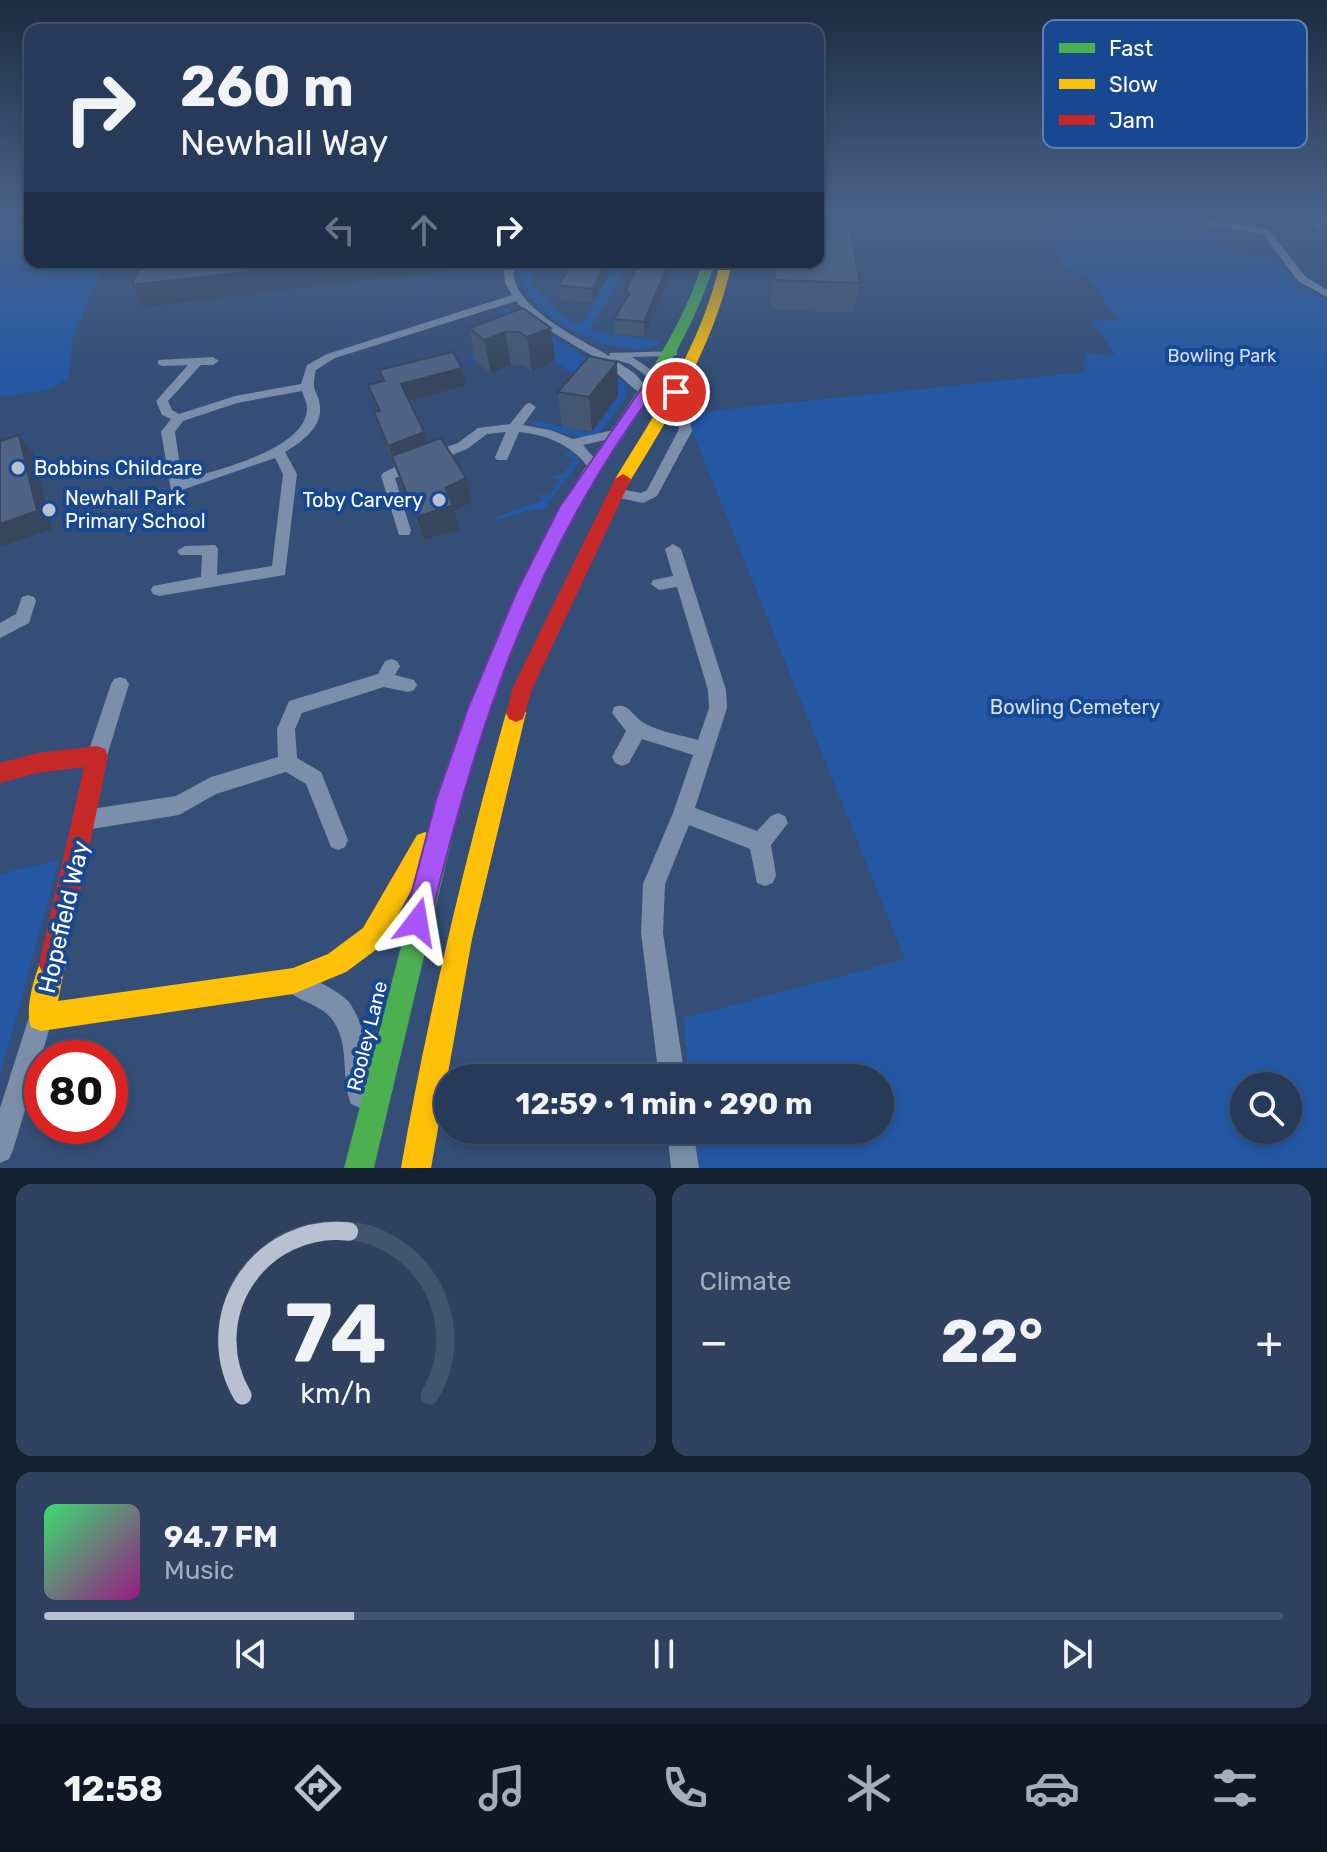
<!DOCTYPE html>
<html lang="en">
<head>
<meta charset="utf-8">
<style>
	body { margin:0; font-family:Rubik,sans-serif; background:#2f415f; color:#f1f3f6; height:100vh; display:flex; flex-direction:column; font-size:30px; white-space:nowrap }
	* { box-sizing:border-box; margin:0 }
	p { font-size:26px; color:#a4adba }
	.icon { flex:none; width:44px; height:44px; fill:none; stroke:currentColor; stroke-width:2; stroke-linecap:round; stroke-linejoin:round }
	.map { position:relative; height:1168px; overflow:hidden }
	.details { display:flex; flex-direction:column; gap:16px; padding:16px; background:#152031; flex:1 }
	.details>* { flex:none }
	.top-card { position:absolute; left:24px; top:24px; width:800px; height:244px; border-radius:16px; box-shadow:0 4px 12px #0003,0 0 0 2px #43546f; background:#273a59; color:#f1f3f6; overflow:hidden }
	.fabs { position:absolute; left:1230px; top:1072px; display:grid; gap:16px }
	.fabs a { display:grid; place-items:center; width:72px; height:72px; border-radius:50%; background:#273a59; box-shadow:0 4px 12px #0003,0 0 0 2px #43546f; font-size:40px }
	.speed { position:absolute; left:24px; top:1040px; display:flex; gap:16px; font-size:40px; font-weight:700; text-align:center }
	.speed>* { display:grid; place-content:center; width:104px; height:104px; border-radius:50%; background:#273a59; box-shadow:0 4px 12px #0003,0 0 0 2px #43546f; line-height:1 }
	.speed .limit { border:12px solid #d22; background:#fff; color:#111 }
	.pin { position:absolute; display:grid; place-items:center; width:68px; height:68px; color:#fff; margin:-34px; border:4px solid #fff; border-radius:50%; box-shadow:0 2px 8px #0007 }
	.me { position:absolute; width:88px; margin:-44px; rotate:14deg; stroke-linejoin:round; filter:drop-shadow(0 0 6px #0008) }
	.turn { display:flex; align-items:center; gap:28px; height:168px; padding:0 24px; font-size:36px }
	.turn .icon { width:104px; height:104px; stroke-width:2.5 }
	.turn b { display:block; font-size:56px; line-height:68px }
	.lanes { display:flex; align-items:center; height:76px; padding:0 24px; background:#0003; justify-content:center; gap:40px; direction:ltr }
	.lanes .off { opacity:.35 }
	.big { font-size:60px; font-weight:700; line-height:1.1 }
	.details .card { flex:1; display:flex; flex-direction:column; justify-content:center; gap:12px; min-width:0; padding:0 28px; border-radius:16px; background:#2f415f }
	.details .dial { align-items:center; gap:0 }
	.dial svg { height:208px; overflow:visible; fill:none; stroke:#43546f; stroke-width:7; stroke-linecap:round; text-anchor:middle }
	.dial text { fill:#f1f3f6; stroke:none }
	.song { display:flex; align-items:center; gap:24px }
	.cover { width:96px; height:96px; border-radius:12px; background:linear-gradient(135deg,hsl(140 70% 55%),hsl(310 70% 35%)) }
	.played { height:8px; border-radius:4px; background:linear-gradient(90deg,#b8c1cf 25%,#43546f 25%) }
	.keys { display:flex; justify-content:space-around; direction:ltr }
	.heat { display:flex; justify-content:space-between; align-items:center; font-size:44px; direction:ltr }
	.details .tiles { flex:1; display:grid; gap:16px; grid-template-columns:1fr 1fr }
	.card:last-child { grid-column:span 2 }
	.trip { position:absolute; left:434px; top:1064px; width:460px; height:80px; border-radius:40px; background:#273a59; box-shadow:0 4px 12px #0003,0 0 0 2px #43546f; font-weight:700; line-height:80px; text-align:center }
	.tab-bar { display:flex; height:128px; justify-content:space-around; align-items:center; background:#101724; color:#a4adba }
	.tab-bar .icon { width:56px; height:56px }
	.tab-bar .active { color:#b8c1cf }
	.tab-bar b { font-size:36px; color:#f1f3f6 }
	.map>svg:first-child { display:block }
	.green { fill:#2458a5; fill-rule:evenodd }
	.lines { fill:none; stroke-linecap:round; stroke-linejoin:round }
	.street { fill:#7c8faa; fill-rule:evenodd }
	.fast { fill:#4caf50; fill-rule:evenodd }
	.slow { fill:#ffc107; fill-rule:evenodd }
	.jam { fill:#c62828; fill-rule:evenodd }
	.wall { fill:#445672 }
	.shaded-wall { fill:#37465c }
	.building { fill:#4f6484; stroke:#37465c; stroke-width:2 }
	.route { fill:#a855f7; stroke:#6d37a1; stroke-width:2 }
	.poi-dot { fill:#b8c1cf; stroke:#194892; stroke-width:3 }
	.labels { text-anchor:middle; stroke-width:8; stroke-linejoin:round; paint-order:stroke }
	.far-park-label { font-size:18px; fill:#cfe1fb; stroke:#194892 }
	.poi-label { font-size:20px; fill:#fff; stroke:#194892; text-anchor:start }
	.park-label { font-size:20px; fill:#cfe1fb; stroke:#194892 }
	.street-label { font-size:20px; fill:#fff; stroke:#194892 }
	.near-street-label { font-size:24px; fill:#fff; stroke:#194892 }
	.key { fill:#194892; stroke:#5e7fb3; stroke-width:2 }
	.key-label { font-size:22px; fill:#fff }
</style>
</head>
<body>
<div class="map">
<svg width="1327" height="1168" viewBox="0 0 1327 1168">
	<rect width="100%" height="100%" fill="#344e77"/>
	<!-- green -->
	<g class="green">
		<path d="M0 215H30V262H104L72 341 69 378 47 390 0 397Z"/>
		<path d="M1028 215H1188L1239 254 1275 258 1302 288 1327 298V1168H697L693 1130H880V1078H689L684 1018 905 959 692 430 681 414 1084 372 1085 353 1116 356 1091 321 1119 320 1086 277 1062 266C1053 245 1054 222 1028 215ZM1244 1086H1288V1130H1244Z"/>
		<path d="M518 262H532L529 268 534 269 531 283 560 314 578 325 584 321 616 262H629L589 331 660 341 658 345C618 365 512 312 518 262Z"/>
		<path d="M508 308 627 384 625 399 599 434 580 437 530 424 532 420 591 433 618 396 566 380 575 376 528 341 476 362 471 358 455 363 523 334 496 311Z"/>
		<path d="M569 450 580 460 544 509H533L498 520 496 517 541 501 539 494 549 496 560 480 553 477 564 473 574 459 565 456Z"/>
		<path d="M59 860 0 1076V874Z"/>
	</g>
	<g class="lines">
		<!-- street -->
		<g class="street">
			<path d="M1308 215H1316L1321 229H1315Z"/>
			<path d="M1210 220 1269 230 1306 277 1327 290V297L1298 281 1263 234 1207 225V221Z"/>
			<path d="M503 262H513C514 268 513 275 515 281 524 313 582 340 609 356L610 353 677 351V355L673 356 632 357 680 389V395H672L630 364 613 359 634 373 652 392 646 396C632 390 620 374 607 365 576 344 540 330 516 301L335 358 316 370C310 395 319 389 320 407 322 428 300 443 285 452L297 474 285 575 159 596 153 594 151 590 153 586 201 577 202 555H180L177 551 185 546 215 545 218 549 217 575 272 566 283 474 275 458 176 492 171 490 161 432 171 419 162 415 156 401 188 365 162 366 158 364V360L213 357 219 361 213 365H201L168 401 172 410 179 414 235 396 301 384 307 365 327 354 512 295 505 283ZM302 391C303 397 308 404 307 409 306 450 213 471 182 480L175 432 183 421 237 403Z"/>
			<path d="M530 403 536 407 523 425 550 430 573 439 618 429 625 433 623 436 583 445 602 467 595 471 590 470C573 445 548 435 519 432L507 460H497L495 457 506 432 487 434 467 449 395 478 411 531 409 535H399L381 476 383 473 407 461 458 443 478 428 510 424 526 404Z"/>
			<path d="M661 412 690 422 692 431 657 496 643 503 610 496 608 493 615 488 641 493 647 490 678 431 679 427 656 419V413Z"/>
			<path d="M673 544 681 549 726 690 727 708 695 808 757 831 771 816 778 813 785 816 788 823 771 845 776 875 773 883 765 886 757 883 750 849 689 825 665 884 663 933 685 1078H659L641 933 643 884 673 813 693 755 642 739 629 763 622 766 615 763 612 757 626 731 612 713 614 707C628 702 631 714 641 721 655 731 681 735 698 740L709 708 708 690 677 587 659 590 651 584 653 580 673 576 665 549Z"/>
			<path d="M28 595 34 597 36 601 29 623 0 638V623L16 614 22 597Z"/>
			<path d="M391 659 397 661 400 666 395 675 414 680 417 685 414 690 408 692 384 687 302 713 295 729 297 758 321 772 348 840 345 847 338 850 331 847 306 784 286 772 216 794 179 815 85 830 78 827 75 820 78 813 85 810 176 796 211 777 278 757 277 729 289 701 378 674 385 661Z"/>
			<path d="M120 677 126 679 129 684 107 756 104 762 97 765 90 762 87 756 111 684 114 679Z"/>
			<path d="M293 969C306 975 339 991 348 1001 365 1022 379 1080 369 1104L360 1108 351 1104C340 1077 351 1043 331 1018 318 1002 290 1001 281 981L285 973Z"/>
			<path d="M41 1005 50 1008 53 1017 13 1150 9 1159 0 1163V1108L29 1017 32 1008Z"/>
			<path d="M667 1130H693L699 1168H671Z"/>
		</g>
		<!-- fast -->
		<g class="fast">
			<path d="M703 262H715C690 342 643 407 597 476H585L583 472C629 403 677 342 703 262Z"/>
			<path d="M455 769 463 772 466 779 374 1168H344L444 779 447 772Z"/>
		</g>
		<!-- slow -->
		<g class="slow">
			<path d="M725 264 731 267C713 346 671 414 629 483H617L615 479C657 411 700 346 719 267Z"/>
			<path d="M591 467 599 472C539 568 500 671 466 779L463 786 455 789 447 786 444 779C481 670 522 565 585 468Z"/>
			<path d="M516 704 523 707 526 713 472 939 431 1168H401C428 1014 464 863 506 713L509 707Z"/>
			<path d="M425 832 433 835 437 843 381 946 346 972 293 994 41 1031 31 1027C24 1008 35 974 43 956L52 952 61 956 65 965 58 1001 293 968 328 954 363 928 417 835Z"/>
		</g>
		<!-- jam -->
		<g class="jam">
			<path d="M623 474 631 479 533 687 523 719 516 722 509 719 506 713 513 687 615 479Z"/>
			<path d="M97 746 105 749 108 756 65 965 61 974 52 978 43 974 39 965 84 767 37 773 0 783V763L37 753Z"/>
		</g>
	</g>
	<!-- wall -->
	<g class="wall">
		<path d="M818 215H866L862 233H851L860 283 854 313 771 309V292L774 263 812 265V262H818Z"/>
		<path d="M529 262H555L550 269 530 267Z"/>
		<path d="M574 262H675L645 337 615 334 614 319 626 300V291L636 265 615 263 593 303 560 300 558 285Z"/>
		<path d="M469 328H551L555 361 532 371 524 365H511L491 373 476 362Z"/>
		<path d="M462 368 466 385 409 401 424 432 427 443 472 502 455 511 460 529 424 540 380 430 374 412 378 411 368 385 383 381 379 370Z"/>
		<path d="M558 392 618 396 592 432 562 427Z"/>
	</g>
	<!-- shaded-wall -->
	<g class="shaded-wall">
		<path d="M334 262H452L454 270 144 307 132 285Z"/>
		<path d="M549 262H555L550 269Z"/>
		<path d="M607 262H615V263L593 303 592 289Z"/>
		<path d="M669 262H675L645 337 644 322Z"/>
		<path d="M551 328 555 361 532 371 527 337Z"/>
		<path d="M505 332 511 365 491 373 484 340Z"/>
		<path d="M617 362 618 396 592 432 589 397Z"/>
		<path d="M462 368 466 385 406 402 401 384Z"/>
		<path d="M424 432 429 450 395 464 388 446Z"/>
		<path d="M19 435 33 453 52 529 0 547V524Z"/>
		<path d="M466 478 472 502 455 511 460 529 424 540 416 517 445 488Z"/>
	</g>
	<!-- building -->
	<g class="building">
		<path d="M818 215H848L860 283 775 280 774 263 819 265 818 252Z"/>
		<path d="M142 262H334L132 285Z"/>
		<path d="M574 262H607L592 289 558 285Z"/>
		<path d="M638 262H669L644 322 614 319 629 294 626 291Z"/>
		<path d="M523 308 551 328 527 337 519 332H505L484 340 469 328Z"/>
		<path d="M453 352 462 368 401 384 424 432 388 446 374 412 380 411 368 385 384 381 379 370Z"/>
		<path d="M589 356 617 362 589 397 558 392Z"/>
		<path d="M19 435 37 511 0 524V441Z"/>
		<path d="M441 438 466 478 445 488 453 505 416 517 392 456Z"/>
	</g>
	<!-- sky -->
	<linearGradient id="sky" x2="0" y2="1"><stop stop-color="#1d2b41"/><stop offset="0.57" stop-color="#4a638a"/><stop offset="1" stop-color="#4a638a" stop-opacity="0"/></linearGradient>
	<rect width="1327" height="378" fill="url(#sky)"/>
	<!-- route -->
	<path class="route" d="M657 374 683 392 671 395 658 386C536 547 476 728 430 922L426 931 417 935 408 931 404 922 436 800 468 708 517 591 559 508 641 389Z"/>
	<!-- markers -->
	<g class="poi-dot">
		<circle cx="18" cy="468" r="8"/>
		<circle cx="439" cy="500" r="8"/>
		<circle cx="49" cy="510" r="8"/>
	</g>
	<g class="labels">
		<!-- far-park labels -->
		<g class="far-park-label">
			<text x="1222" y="362">Bowling Park</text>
		</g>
		<!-- poi labels -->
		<g class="poi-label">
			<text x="34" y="475">Bobbins Childcare</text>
			<text x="65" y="505">Newhall Park<tspan x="65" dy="23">Primary School</tspan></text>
			<text x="423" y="507" text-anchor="end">Toby Carvery</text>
		</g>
		<!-- park labels -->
		<g class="park-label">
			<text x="1075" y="714">Bowling Cemetery</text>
		</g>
		<!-- street labels -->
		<g class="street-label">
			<text transform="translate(367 1036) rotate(-76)" y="7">Rooley Lane</text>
		</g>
		<!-- near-street labels -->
		<g class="near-street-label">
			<text transform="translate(64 917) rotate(-77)" y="8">Hopefield Way</text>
		</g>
	</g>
	<!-- legend -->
	<rect x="1043" y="20" width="264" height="128" rx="12" class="key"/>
	<rect x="1059" y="43" width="36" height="10" fill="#4caf50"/>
	<rect x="1059" y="79" width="36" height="10" fill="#ffc107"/>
	<rect x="1059" y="115" width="36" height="10" fill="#c62828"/>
	<g class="key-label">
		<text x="1109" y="56">Fast</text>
		<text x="1109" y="92">Slow</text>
		<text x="1109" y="128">Jam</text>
	</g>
</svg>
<div class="fabs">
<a><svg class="icon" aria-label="search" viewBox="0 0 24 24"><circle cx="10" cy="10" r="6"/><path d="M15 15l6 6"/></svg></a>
</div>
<div class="speed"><div class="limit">80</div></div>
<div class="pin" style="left:676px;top:392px;background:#d93025"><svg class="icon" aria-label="arrive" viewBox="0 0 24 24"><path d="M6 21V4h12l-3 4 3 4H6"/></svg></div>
<svg class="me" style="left:417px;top:922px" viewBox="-20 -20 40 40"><path d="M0-17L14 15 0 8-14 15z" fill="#a855f7" stroke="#fff" stroke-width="4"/></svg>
<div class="trip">12:59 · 1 min · 290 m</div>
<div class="top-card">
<div class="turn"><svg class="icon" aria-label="right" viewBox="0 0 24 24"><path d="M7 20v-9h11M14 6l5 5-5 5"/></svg><div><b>260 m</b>Newhall Way</div></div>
<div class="lanes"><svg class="icon off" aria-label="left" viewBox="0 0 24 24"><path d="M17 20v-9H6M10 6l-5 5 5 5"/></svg><svg class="icon off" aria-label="ahead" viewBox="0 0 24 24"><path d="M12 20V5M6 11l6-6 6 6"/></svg><svg class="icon" aria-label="right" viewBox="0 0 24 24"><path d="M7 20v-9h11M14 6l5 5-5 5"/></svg></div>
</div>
</div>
<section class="details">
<div class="tiles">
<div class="card dial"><svg viewBox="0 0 100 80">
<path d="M14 69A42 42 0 1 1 86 69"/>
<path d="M14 69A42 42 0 0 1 55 6" stroke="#b8c1cf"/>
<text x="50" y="56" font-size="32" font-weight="700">74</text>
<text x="50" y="72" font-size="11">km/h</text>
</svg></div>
<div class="card"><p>Climate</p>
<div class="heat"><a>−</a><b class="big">22°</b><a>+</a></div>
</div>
<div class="card">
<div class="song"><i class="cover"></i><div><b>94.7 FM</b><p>Music</p></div></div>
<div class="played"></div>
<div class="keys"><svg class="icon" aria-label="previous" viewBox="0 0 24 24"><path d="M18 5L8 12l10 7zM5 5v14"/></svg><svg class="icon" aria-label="pause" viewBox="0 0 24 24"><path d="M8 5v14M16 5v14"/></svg><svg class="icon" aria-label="next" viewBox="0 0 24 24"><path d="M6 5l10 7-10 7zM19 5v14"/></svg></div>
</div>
</div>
</section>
<nav class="tab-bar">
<b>12:58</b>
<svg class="icon active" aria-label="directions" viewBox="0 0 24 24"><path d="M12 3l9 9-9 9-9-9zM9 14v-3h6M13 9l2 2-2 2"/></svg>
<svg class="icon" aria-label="music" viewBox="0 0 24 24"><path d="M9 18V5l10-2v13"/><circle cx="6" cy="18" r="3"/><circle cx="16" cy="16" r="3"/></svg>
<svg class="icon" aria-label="phone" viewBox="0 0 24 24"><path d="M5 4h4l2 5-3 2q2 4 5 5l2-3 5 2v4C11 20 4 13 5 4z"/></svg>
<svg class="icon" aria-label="climate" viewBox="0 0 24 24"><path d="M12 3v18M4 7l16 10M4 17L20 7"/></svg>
<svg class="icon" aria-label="car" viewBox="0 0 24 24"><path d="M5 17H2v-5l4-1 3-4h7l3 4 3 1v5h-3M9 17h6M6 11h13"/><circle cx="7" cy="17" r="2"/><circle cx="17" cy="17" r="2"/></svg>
<svg class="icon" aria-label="filters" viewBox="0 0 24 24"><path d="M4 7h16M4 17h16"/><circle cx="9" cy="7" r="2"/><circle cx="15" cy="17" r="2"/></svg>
</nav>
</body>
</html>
